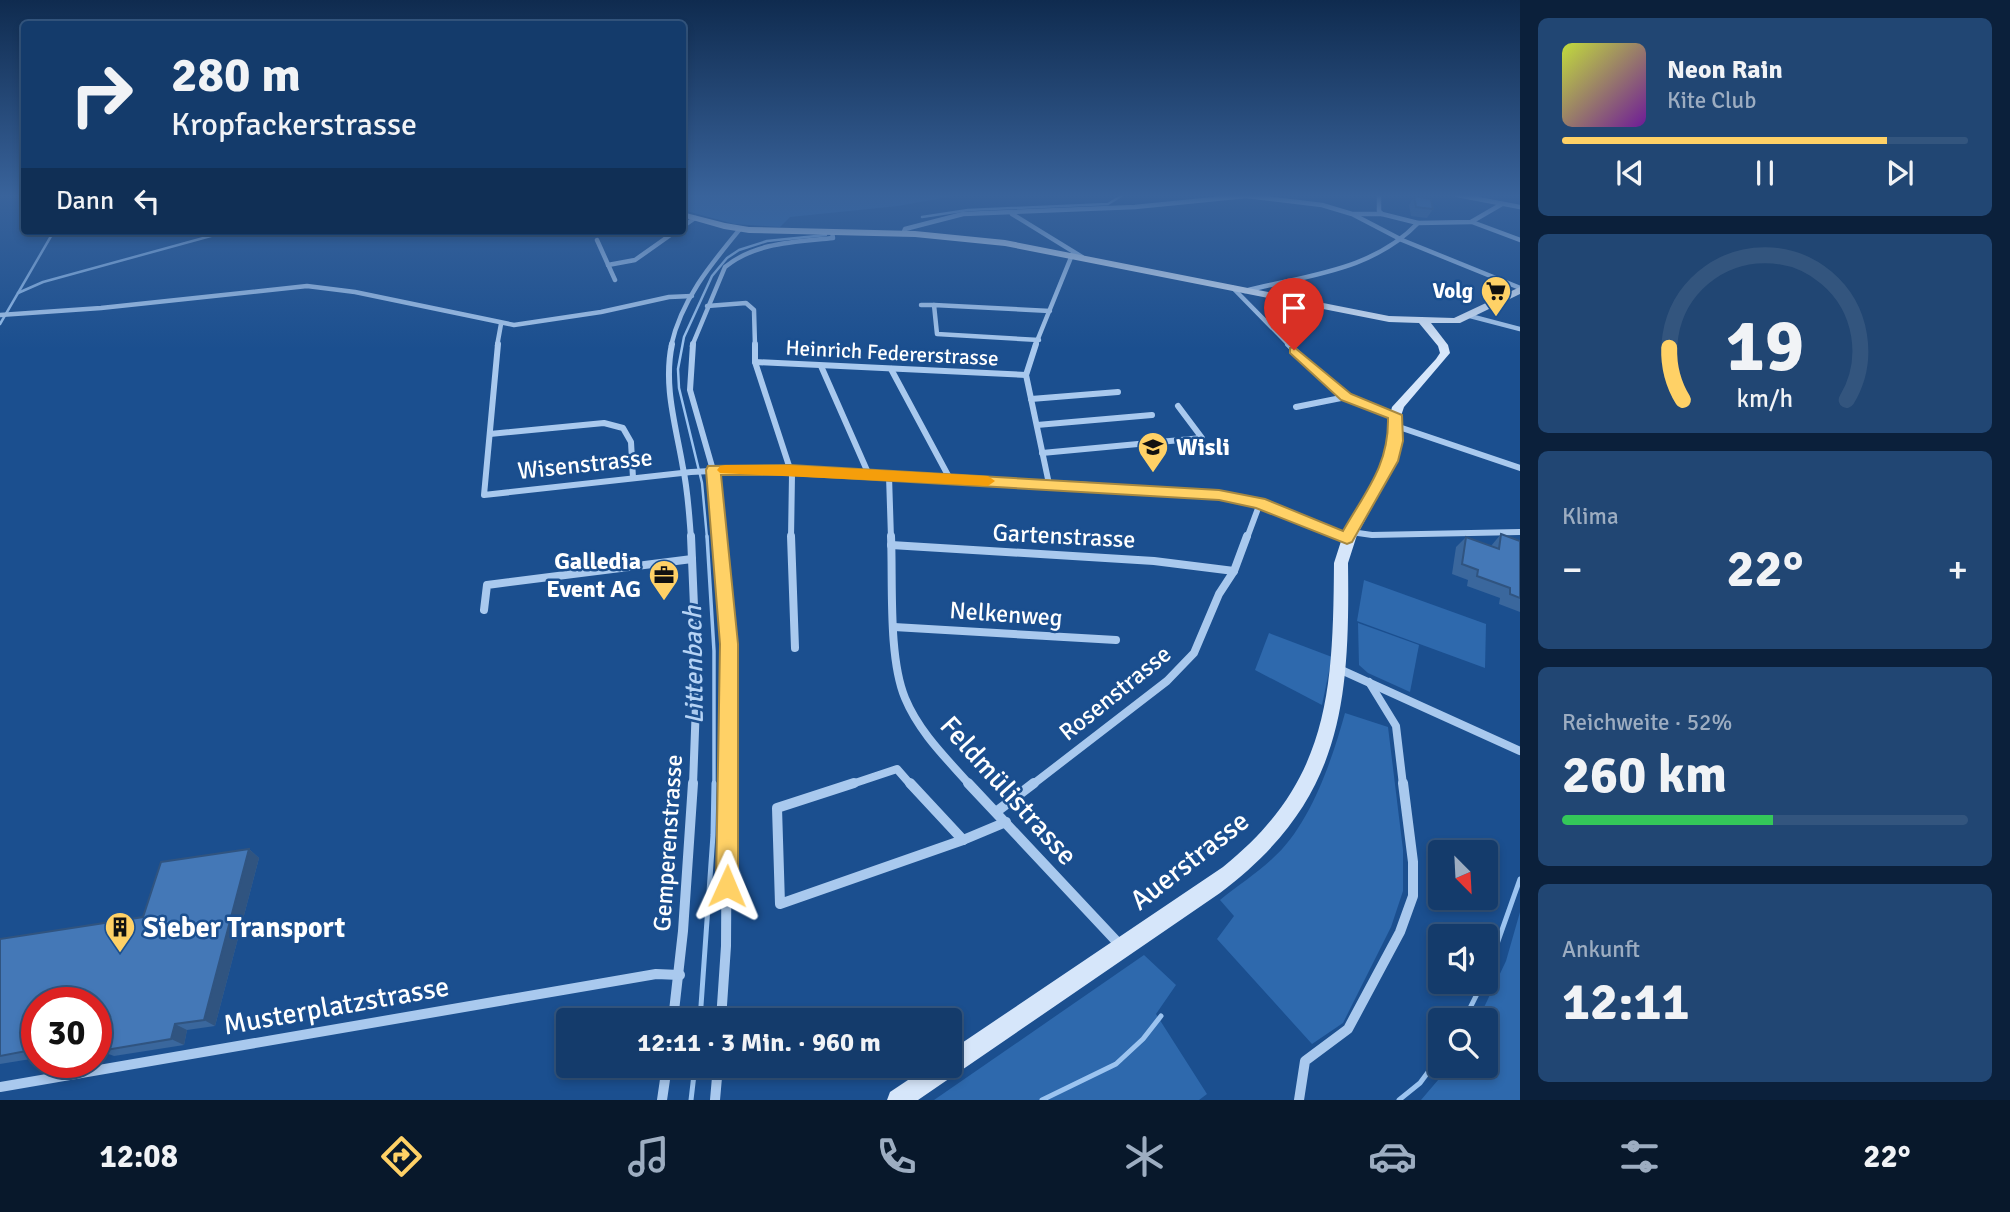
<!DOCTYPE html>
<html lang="de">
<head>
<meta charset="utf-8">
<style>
	body { margin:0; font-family:Signika,sans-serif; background:#214673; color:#f1f3f6; height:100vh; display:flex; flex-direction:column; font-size:26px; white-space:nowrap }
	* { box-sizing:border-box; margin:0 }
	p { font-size:23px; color:#9dadc1 }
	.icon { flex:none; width:38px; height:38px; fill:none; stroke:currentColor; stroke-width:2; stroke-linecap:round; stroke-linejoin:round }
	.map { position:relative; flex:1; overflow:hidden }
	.drawer { display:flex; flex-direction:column; gap:18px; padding:18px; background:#0b203b; width:490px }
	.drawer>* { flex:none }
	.hud { position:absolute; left:21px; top:21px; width:665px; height:214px; border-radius:7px; box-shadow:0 4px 10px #0003,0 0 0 2px #33557e; background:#143b6b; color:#f1f3f6; overflow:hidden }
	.needle { width:46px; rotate:156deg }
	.buttons { position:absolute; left:1428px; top:840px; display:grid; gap:14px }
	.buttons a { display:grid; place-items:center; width:70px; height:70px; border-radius:7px; background:#143b6b; box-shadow:0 4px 10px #0003,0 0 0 2px #33557e; font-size:35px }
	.speed { position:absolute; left:21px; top:987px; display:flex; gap:14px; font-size:35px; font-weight:700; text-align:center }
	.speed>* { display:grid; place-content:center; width:91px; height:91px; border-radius:50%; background:#143b6b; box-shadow:0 4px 10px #0003,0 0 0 2px #33557e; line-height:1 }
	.speed .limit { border:10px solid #d22; background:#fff; color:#111 }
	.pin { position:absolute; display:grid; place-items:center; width:60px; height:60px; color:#fff; margin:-72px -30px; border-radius:50% 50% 50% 0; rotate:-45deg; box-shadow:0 0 7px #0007 }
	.pin .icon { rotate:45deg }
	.me { position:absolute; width:77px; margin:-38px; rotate:1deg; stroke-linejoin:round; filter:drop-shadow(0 0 5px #0008) }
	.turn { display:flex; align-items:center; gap:24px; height:147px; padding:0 35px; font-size:32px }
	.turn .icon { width:91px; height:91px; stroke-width:2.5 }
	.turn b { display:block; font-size:49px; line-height:60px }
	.then { display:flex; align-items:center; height:66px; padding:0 35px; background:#0003; gap:14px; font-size:26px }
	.big { font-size:52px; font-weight:700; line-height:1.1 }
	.drawer .widget { flex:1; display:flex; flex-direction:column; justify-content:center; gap:10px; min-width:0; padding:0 24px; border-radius:10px; background:#214673 }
	.drawer .dial { align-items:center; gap:0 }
	.dial svg { height:182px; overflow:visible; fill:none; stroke:#33557e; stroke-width:7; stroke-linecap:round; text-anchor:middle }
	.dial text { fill:#f1f3f6; stroke:none }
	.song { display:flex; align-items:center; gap:21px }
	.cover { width:84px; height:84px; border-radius:10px; background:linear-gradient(135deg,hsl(70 70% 55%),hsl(280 70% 35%)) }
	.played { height:7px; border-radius:4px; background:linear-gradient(90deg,#ffd166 80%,#33557e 80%) }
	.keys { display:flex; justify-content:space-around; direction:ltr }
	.heat { display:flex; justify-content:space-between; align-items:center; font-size:38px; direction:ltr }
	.charge { height:10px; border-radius:5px; background:linear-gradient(90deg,#34c759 52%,#33557e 0) }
	.trip { position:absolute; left:556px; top:1008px; width:406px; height:70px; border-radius:7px; background:#143b6b; box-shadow:0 4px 10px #0003,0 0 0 2px #33557e; font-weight:700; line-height:70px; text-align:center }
	.dock { display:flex; height:112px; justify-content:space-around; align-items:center; background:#08182b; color:#9dadc1 }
	.dock .icon { width:49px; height:49px }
	.dock .selected { color:#ffd166 }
	.dock b { font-size:32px; color:#f1f3f6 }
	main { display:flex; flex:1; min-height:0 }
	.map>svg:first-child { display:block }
	.green { fill:#2e69ad }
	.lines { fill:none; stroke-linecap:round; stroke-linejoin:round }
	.stream-far2 { stroke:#9cc4f0; stroke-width:2.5 }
	.stream-far1 { stroke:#9cc4f0; stroke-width:3.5 }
	.stream { stroke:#9cc4f0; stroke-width:5 }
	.street-far3 { stroke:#a9c9ee; stroke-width:4.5 }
	.street-far2 { stroke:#a9c9ee; stroke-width:6 }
	.street-far1 { stroke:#a9c9ee; stroke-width:8 }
	.street { stroke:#a9c9ee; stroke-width:10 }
	.secondary { fill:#d6e6fa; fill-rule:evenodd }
	.wall { fill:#3a679d }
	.shaded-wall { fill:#305480 }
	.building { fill:#4478b7; stroke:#305480; stroke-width:2 }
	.route { fill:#ffd166; stroke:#a68842; stroke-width:2 }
	.slow { fill:#f59e0b }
	.labels { text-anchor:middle; stroke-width:5; stroke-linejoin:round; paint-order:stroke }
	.far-poi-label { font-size:21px; font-weight:bold; fill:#fff; stroke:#1b4f8f; text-anchor:end }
	.far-street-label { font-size:21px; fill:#fff; stroke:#1b4f8f }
	.poi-label { font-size:24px; font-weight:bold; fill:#fff; stroke:#1b4f8f; text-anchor:start }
	.street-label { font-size:24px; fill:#fff; stroke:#1b4f8f }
	.water-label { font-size:26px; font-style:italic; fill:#b5d3f5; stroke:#1b4f8f }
	.near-street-label { font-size:28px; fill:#fff; stroke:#1b4f8f }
	.near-poi-label { font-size:28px; font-weight:bold; fill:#fff; stroke:#1b4f8f; text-anchor:start }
</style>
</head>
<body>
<main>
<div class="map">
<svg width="1520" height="1100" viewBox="0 0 1520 1100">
	<rect width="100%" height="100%" fill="#1b4f8f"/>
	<!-- green -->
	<g class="green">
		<path d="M682 195H959L898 206 790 217 780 227 734 224 683 210Z"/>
		<path d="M1364 580 1486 624 1485 668 1357 621Z"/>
		<path d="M1358 623 1419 645 1410 692 1368 673 1359 665Z"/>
		<path d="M1269 633 1332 657 1322 705 1255 670Z"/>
		<path d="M1345 713 1388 727 1403 850V891L1391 927 1343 1023 1312 1044 1217 939 1234 916 1220 900C1237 886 1256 874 1272 859 1310 826 1332 760 1345 713Z"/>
		<path d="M1520 912V1100H1421L1450 1066H1486V1020H1478L1506 961Z"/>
		<path d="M1144 955 1176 985 1156 1014 1207 1094 1199 1100H934Z"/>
	</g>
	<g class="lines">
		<!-- stream-far2 -->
		<g class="stream-far2">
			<path d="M922 217 968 210 1108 204 1123 195"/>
			<path d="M18 293 43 282 229 231"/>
			<path d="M0 324 54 231"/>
			<path d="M707 538 702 483 679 388 678 369 684 337 712 276 727 258 739 250 767 241 826 235"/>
		</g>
		<!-- stream-far1 -->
		<path class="stream-far1" d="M707 536 714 651V785"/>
		<!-- stream -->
		<g class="stream">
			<path d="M1486 975 1520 879"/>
			<path d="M700 1020 713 835 714 783"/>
			<path d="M1464 1020 1483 982"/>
			<path d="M691 1100 695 1066"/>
			<path d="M1042 1100 1116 1064 1143 1039 1161 1016"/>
			<path d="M1399 1100 1420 1083 1440 1056"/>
		</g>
		<!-- street-far3 -->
		<g class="street-far3">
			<path d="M1379 195V211L1382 214"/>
			<path d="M1457 195 1520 207"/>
			<path d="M1012 214 1082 257"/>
			<path d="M1354 215 1402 240 1520 288"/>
			<path d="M1472 222 1520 240"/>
			<path d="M682 227 695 218"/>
			<path d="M903 234 905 229 963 214 1135 207 1246 196 1322 205 1352 214H1382L1418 223"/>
			<path d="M597 240 615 280"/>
			<path d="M608 265 635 260 676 231"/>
			<path d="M1233 288 1290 346"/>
			<path d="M1245 291C1307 275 1372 271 1418 223L1471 222 1502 204"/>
			<path d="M921 305H934"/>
			<path d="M707 306 746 303 754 310 755 346"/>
			<path d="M0 315 101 308 307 286 355 292 514 325 601 312 669 297 692 296"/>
			<path d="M1470 316 1520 329"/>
			<path d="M1039 340 937 334 934 305 1050 311"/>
			<path d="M497 346 501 324"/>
			<path d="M671 346C681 300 711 264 740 229"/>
			<path d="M692 346 725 267C756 242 795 242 833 238L832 232"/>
			<path d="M1035 346 1072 255"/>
		</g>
		<!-- street-far2 -->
		<g class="street-far2">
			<path d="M498 344 484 495 691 472 752 469 1089 485 1219 495 1260 503 1347 538"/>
			<path d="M672 344C663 386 676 426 683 468 688 491 689 514 691 538"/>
			<path d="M693 344 690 390 713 470 719 538"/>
			<path d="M755 344V362L792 475 791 538"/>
			<path d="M1036 344 1026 375 1049 484"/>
			<path d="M1288 344 1337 391 1395 416"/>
			<path d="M755 362 1026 375"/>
			<path d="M821 366 869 475"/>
			<path d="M891 369 950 479"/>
			<path d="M1031 399 1118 392"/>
			<path d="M1296 407 1346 397"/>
			<path d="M1037 425 1152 415"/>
			<path d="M1396 426 1520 468"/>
			<path d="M490 434 604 423 623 428 631 442 633 478"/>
			<path d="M1042 453 1202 438 1178 406"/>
			<path d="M889 476 891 538"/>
			<path d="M1351 532 1372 535 1520 532"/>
			<path d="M1247 538 1260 503"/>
		</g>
		<!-- street-far1 -->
		<g class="street-far1">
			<path d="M691 536 697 677 693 785"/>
			<path d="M719 536 728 639 727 785"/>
			<path d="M791 536 795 648"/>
			<path d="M891 536C893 582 888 657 905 698 919 732 946 758 970 785"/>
			<path d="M1342 536 1347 538"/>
			<path d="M891 545 1154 561 1234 571"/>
			<path d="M484 610 487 585 692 559"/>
			<path d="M894 627 1116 640"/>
			<path d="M1339 669 1520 751"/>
			<path d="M1369 682 1396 726 1403 785"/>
			<path d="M849 785 897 769 911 785"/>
			<path d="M1032 785 1167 681 1194 653 1219 594 1234 571 1247 536"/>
		</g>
		<!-- street -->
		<g class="street">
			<path d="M854 783 777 808 780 904 963 840"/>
			<path d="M910 783 963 840"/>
			<path d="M968 783 1120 945"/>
			<path d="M996 812 1034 783"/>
			<path d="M963 840 1006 822"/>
			<path d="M673 1020 683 931 693 783"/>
			<path d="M721 1020 726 946 727 783"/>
			<path d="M0 1087 656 974 680 975"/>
			<path d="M662 1100 667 1066"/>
			<path d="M715 1100 718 1066"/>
			<path d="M1299 1100 1305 1061 1348 1029 1400 932 1413 896V862L1403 783"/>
		</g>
		<!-- secondary -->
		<path class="secondary" d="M682 212 725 223 749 227 915 231 1005 240 1389 316 1454 318 1520 287V294L1460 323H1431L1448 345 1450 353 1404 407 1400 419V447L1397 461 1357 535 1348 563C1350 705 1342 801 1220 893L918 1100H887L890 1092 929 1066H950V1051L1223 867C1330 781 1333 691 1334 563L1343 535 1385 461 1388 447 1389 419 1392 407 1436 359 1440 353 1438 346 1419 323 1389 322 1005 246 915 237 749 233 724 229 682 217Z"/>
	</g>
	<!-- wall -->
	<g class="wall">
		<path d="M1414 196 1433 209 1427 218 1411 216 1409 205Z"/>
		<path d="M1501 534 1520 541V612L1499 604 1500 598 1467 586 1468 580 1452 574 1456 547 1466 537 1491 546Z"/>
		<path d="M249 849 259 858 215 1026 187 1030 184 1045 114 1056 100 1051 102 1047 96 1048V1003H37V1058L0 1064V939L143 917Z"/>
	</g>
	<!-- shaded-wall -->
	<g class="shaded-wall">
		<path d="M249 849 259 858 215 1026 204 1020Z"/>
		<path d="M175 1024 187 1030 184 1045 171 1039Z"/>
	</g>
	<!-- building -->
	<g class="building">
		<path d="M1414 196 1431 199 1433 209 1416 207Z"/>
		<path d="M1501 534 1520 541V598L1510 594V588L1477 576 1478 570 1462 564 1466 537 1499 549Z"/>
		<path d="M249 849 204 1020 175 1024 171 1039 100 1051 105 1038 96 1039V1003H37V1049L0 1056V939L143 917 161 862Z"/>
	</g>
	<!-- sky -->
	<linearGradient id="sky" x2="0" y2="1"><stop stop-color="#0f2b4f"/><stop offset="0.56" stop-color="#39639b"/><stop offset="1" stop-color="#39639b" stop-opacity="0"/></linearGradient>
	<rect width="1520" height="349" fill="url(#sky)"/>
	<!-- route -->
	<path class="route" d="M1294 347 1351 394 1402 415 1403 441 1398 461 1352 542 1347 544 1256 508 1219 500 790 475H721L738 644V886L735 893 727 897 719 893 716 886 720 644 706 470 708 466 790 465 1219 490 1265 499 1343 531C1366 491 1389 465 1388 418L1341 400 1290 353V348Z"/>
	<!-- slow -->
	<path class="slow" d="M725 465H790L988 476 995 481 988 486 720 473 717 470 720 466Z"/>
	<!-- icons -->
	<defs>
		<g id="supermarket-pin" transform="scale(1.575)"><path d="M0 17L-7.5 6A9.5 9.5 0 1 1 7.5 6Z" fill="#ffd166" stroke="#1b4f8f"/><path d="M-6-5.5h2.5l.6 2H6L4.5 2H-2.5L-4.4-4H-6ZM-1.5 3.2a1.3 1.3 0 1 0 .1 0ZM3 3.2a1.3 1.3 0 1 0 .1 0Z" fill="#111"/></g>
		<g id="school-pin" transform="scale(1.575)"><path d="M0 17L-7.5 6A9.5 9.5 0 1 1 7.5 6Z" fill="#ffd166" stroke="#1b4f8f"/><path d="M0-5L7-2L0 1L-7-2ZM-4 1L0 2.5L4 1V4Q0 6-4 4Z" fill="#111"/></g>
		<g id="office-pin" transform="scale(1.575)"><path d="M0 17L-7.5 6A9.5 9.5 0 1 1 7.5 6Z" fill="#ffd166" stroke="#1b4f8f"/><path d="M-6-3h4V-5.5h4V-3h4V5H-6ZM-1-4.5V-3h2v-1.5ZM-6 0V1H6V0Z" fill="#111"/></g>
		<g id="building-pin" transform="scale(1.575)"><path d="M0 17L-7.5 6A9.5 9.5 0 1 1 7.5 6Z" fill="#ffd166" stroke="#1b4f8f"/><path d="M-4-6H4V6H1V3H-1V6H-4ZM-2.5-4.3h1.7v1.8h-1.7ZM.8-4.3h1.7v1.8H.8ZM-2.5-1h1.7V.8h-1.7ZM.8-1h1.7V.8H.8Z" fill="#111"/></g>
	</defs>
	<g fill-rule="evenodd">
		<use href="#supermarket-pin" x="1496" y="291"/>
		<use href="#school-pin" x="1153" y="447"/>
		<use href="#office-pin" x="664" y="575"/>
		<use href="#building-pin" x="120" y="927"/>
	</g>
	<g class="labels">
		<!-- far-poi labels -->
		<g class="far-poi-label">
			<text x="1473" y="298">Volg</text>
		</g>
		<!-- far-street labels -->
		<g class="far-street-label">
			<text transform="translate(892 353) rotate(3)" y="7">Heinrich Federerstrasse</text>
		</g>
		<!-- poi labels -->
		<g class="poi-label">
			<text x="1176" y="455">Wisli</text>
			<text x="641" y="569" text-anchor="end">Galledia<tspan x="641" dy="28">Event AG</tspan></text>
		</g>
		<!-- street labels -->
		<g class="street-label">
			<text transform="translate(585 464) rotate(-6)" y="8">Wisenstrasse</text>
			<text transform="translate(1064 536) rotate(3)" y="8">Gartenstrasse</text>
			<text transform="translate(1006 614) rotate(4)" y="8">Nelkenweg</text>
			<text transform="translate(1115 693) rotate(-39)" y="8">Rosenstrasse</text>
			<text transform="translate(668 843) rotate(-86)" y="8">Gemperenstrasse</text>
		</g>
		<!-- water labels -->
		<g class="water-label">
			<text transform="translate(693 665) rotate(-91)" y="9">Littenbach</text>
		</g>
		<!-- near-street labels -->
		<g class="near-street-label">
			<text transform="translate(1009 790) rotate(48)" y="10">Feldmülistrasse</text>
			<text transform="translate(1189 860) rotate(-38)" y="10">Auerstrasse</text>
			<text transform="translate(336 1005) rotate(-10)" y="10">Musterplatzstrasse</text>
		</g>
		<!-- near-poi labels -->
		<g class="near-poi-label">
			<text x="143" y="937">Sieber Transport</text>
		</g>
	</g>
</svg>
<div class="buttons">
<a><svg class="needle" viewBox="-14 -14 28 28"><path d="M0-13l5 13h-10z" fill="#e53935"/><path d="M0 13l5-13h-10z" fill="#9dadc1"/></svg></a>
<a><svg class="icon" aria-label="sound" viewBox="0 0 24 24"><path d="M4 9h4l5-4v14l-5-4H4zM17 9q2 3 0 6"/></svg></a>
<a><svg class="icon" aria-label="search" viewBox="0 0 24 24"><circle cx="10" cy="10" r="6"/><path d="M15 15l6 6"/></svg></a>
</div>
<div class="speed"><div class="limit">30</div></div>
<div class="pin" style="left:1294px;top:350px;background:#d93025"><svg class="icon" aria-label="arrive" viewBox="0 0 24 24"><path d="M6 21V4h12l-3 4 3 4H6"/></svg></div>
<svg class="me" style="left:727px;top:886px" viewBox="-20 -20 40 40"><path d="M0-17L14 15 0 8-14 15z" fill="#ffd166" stroke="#fff" stroke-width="4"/></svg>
<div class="trip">12:11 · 3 Min. · 960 m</div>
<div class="hud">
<div class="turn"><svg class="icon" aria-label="right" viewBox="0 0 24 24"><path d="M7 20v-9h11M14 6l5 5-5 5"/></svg><div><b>280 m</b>Kropfackerstrasse</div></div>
<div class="then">Dann<svg class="icon" aria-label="left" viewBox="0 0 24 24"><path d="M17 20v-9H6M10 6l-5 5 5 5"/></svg></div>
</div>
</div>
<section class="drawer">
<div class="widget">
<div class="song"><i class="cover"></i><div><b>Neon Rain</b><p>Kite Club</p></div></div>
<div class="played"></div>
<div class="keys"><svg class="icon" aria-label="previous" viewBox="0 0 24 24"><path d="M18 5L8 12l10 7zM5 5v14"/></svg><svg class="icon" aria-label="pause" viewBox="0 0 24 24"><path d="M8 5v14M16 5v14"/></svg><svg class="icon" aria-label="next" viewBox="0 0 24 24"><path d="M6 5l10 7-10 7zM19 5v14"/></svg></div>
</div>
<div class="widget dial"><svg viewBox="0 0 100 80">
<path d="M14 69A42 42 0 1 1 86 69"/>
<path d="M14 69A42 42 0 0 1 8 46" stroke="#ffd166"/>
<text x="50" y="56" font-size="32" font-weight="700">19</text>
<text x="50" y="72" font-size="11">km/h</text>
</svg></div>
<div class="widget"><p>Klima</p>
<div class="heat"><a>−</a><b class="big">22°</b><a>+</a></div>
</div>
<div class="widget"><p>Reichweite · 52%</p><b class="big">260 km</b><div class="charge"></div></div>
<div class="widget"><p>Ankunft</p><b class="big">12:11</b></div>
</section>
</main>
<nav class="dock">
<b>12:08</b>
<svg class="icon selected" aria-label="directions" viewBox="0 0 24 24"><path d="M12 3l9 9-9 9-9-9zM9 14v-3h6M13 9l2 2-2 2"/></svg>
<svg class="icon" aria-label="music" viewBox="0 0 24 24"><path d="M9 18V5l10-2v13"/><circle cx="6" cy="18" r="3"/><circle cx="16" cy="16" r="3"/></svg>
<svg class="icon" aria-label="phone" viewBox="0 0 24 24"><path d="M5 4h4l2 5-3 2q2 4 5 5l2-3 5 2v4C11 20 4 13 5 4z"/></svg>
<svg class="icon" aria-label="climate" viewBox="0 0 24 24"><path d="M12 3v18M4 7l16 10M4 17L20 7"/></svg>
<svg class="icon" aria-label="car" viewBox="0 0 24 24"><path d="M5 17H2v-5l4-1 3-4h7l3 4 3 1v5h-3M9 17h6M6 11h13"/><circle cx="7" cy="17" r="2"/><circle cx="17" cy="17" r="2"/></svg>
<svg class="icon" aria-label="filters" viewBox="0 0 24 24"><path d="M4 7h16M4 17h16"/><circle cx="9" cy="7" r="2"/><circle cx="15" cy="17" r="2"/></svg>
<b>22°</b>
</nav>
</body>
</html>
